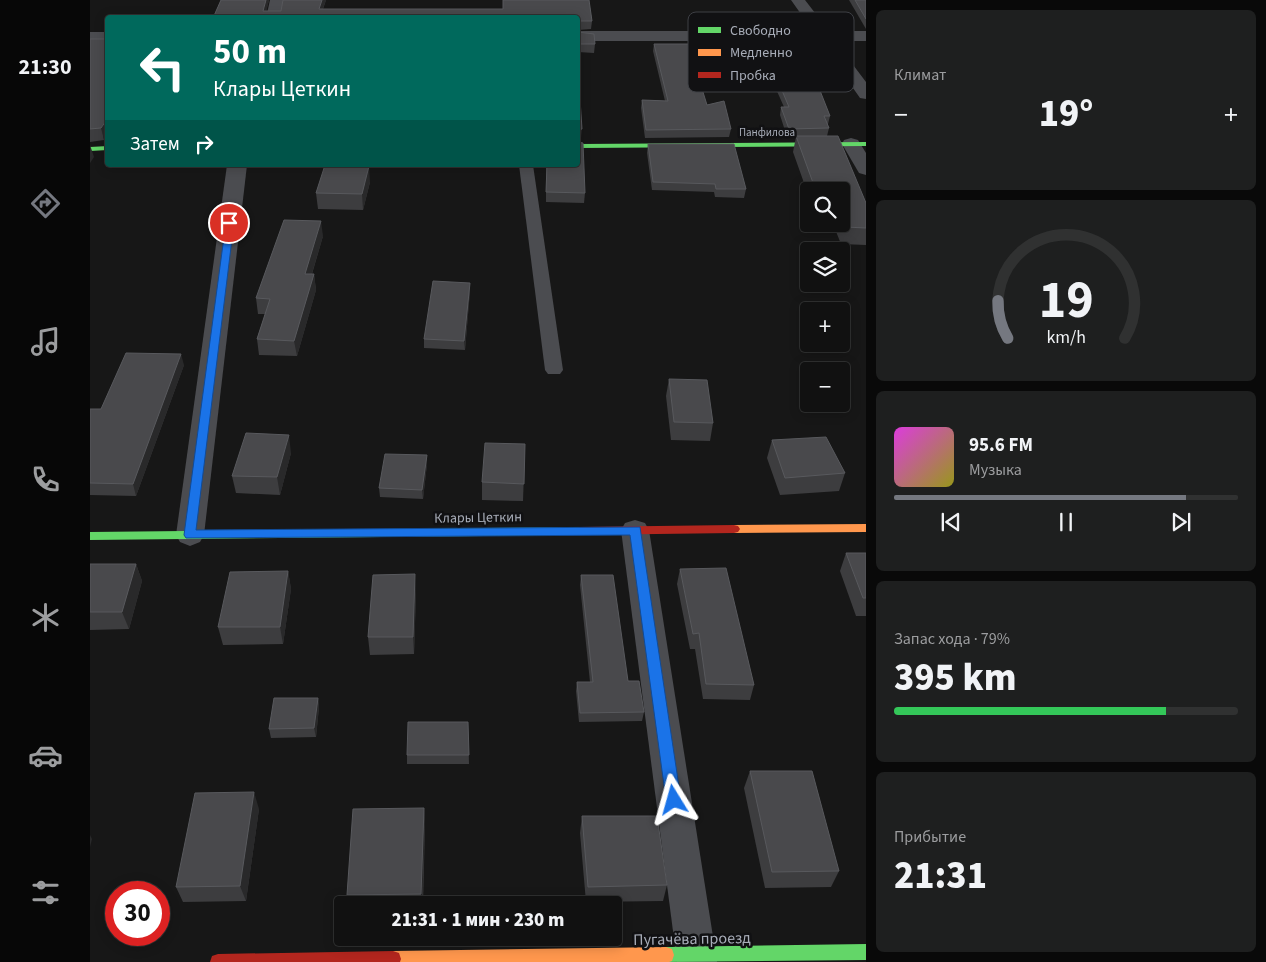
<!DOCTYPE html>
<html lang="ru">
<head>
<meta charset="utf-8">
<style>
	body { margin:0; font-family:"Source Sans 3",sans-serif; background:#1e1f1f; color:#f1f3f6; height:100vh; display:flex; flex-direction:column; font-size:19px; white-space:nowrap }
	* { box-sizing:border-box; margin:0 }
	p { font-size:16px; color:#9c9d9f }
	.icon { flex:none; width:28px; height:28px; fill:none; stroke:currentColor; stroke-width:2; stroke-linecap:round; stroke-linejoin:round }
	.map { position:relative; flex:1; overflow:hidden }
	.drawer { display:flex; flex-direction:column; gap:10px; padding:10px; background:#090909; width:400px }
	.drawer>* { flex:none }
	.banner { position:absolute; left:15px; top:15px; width:475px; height:152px; border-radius:5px; box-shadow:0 2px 12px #0003,0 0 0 1px #303131; background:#00695c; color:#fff; overflow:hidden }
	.buttons { position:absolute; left:710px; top:182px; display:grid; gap:10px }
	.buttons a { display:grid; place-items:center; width:50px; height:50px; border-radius:5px; background:#111; box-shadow:0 2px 12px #0003,0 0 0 1px #303131; font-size:25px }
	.speed { position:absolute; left:15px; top:881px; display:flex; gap:10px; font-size:25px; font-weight:700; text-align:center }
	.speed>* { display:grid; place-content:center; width:65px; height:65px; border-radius:50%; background:#111; box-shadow:0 2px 12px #0003,0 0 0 1px #303131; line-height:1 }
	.speed .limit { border:8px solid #d22; background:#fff; color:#111 }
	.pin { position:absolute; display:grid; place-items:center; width:42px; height:42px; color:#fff; margin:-21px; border:2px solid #fff; border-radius:50%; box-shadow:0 1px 5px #0007 }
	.me { position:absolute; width:55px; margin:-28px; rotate:352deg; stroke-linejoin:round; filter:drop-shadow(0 0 4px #0008) }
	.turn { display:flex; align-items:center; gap:18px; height:105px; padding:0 25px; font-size:22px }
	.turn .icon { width:65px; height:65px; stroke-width:2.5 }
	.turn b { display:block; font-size:35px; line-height:42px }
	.then { display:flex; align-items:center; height:48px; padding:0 25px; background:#0003; gap:10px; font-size:19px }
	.big { font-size:38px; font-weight:800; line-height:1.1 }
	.drawer .widget { flex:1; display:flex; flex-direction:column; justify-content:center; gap:8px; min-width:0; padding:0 18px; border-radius:8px; background:#1e1f1f }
	.drawer .dial { align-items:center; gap:0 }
	.dial svg { height:130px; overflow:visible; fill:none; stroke:#303131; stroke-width:7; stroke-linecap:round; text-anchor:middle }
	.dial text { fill:#f1f3f6; stroke:none }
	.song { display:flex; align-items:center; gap:15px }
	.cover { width:60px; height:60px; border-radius:8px; background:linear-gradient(135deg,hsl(300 70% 55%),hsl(60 70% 35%)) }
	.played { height:5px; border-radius:2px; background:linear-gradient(90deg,#757880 85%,#303131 85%) }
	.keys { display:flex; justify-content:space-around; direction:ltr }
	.heat { display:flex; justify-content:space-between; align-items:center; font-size:28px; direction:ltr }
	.charge { height:8px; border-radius:4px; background:linear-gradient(90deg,#34c759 79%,#303131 0) }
	.trip { position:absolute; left:244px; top:896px; width:288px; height:50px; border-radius:5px; background:#111; box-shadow:0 2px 12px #0003,0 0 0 1px #303131; font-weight:800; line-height:50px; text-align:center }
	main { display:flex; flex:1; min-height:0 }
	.tabs { display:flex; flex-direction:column; width:90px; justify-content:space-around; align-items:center; background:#070707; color:#9c9d9f }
	.tabs .icon { width:35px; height:35px }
	.tabs .current { color:#757880 }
	.tabs b { font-size:22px; color:#f1f3f6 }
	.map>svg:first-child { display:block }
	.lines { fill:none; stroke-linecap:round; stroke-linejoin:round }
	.lane { fill:#4b4c50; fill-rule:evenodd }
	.street { fill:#4b4c50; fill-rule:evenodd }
	.fast { fill:#63d668; fill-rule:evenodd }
	.slow { fill:#ff974d; fill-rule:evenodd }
	.jam { fill:#b3261e; fill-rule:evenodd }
	.wall { fill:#3d3d3f }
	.shaded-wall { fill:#29292a }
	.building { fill:#49494c; stroke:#58595d }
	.route { fill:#1a73e8; stroke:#114b97 }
	.labels { text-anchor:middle; stroke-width:5; stroke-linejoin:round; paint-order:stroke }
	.far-street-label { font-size:11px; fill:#a8adb8; stroke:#111113 }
	.street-label { font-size:14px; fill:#a8adb8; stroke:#111113 }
	.near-street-label { font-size:16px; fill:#a8adb8; stroke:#111113 }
	.key { fill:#111113; stroke:#3e4045; stroke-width:1 }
	.key-label { font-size:14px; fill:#a8adb8 }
</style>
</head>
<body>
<main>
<nav class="tabs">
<b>21:30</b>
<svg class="icon current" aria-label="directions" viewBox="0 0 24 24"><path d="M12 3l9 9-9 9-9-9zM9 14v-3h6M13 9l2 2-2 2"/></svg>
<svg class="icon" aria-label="music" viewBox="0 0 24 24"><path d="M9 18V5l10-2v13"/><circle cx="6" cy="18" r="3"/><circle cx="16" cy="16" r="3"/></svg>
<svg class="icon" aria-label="phone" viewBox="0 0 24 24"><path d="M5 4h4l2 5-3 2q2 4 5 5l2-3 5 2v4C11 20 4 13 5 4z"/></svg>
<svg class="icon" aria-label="climate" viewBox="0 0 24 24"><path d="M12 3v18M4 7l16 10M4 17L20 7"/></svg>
<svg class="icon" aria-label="car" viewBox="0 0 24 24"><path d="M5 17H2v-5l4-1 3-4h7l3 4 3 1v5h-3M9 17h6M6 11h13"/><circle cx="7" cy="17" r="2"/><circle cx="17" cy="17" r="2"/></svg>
<svg class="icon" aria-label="filters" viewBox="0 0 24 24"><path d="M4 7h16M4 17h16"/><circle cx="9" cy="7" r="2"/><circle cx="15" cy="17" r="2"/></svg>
</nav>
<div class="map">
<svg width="776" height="962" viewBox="0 0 776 962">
	<rect width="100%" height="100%" fill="#171717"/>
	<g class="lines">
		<!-- lane -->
		<path class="lane" d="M429 165H443L473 370 470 374H458L455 370Z"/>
		<!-- street -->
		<g class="street">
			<path d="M180 0H194L191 18H176Z"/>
			<path d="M701 0H715L739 31H776V41H745L776 82V99L770 98 730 41H488V31H723Z"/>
			<rect x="0" y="32" width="18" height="10"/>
			<path d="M761 138 768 140 776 153V175L769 173 752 144 754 140Z"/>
			<path d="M137 165H157L114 535 110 542 100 546 90 542 86 535Z"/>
			<path d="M545 520 555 523 559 530 627 962H587L531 530 535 523Z"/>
		</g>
		<!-- fast -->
		<g class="fast">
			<path d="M776 142V146L488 148V144Z"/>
			<path d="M18 146V150L0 151V147Z"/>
			<path d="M490 527 494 528 496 531 494 534 490 535 0 540V532Z"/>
			<path d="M776 944V960L573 962 570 961 568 955 570 949 576 947Z"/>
		</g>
		<!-- slow -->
		<g class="slow">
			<path d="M776 524V532L644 533 640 532 638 529 640 526 644 525Z"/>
			<path d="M576 947 582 949 584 955 582 961 579 962H296L295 959 297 953 303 951Z"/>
		</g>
		<!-- jam -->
		<g class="jam">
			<path d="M644 525 648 526 650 529 648 532 644 533 490 535 486 534 484 531 486 528 490 527Z"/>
			<path d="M303 951 309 953 311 959 310 962H120L122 956 128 954Z"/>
		</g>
	</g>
	<!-- wall -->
	<g class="wall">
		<path d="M131 0H179L176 11H191L193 0H236L233 9H413V0H499L502 21 501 29 488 30V18H123Z"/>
		<path d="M759 0H776V29Z"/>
		<path d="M488 32 505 44 504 53 488 52Z"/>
		<path d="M0 39 14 140 0 142Z"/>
		<path d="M564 44 617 105 641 129 639 137 555 138 551 108 552 100 575 101 563 51Z"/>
		<path d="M679 44 740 116 738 124H737L739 128 737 136 776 203V245L751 244 743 224H751V191H719V197L703 152 706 137H697L690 115 691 107H694L686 89 688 82 678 52Z"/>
		<path d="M558 144 656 189 654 198 625 197 624 192 562 190 557 153Z"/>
		<path d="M456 165 495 193 494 203 456 202Z"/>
		<path d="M280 182 273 210 228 209 226 193Z"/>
		<path d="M233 236 222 274H224L226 290 207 356 169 355 167 339 175 314H168L166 298Z"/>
		<path d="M380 291 375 350 334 348V339Z"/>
		<path d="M94 365 46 496 0 495V409H11Z"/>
		<path d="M579 379 623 423 620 441 581 440 576 396Z"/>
		<path d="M682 440 755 473 749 491 690 495 677 458Z"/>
		<path d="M435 444 433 501 392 500V482Z"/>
		<path d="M201 453 190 495 146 493 142 476Z"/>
		<path d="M337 455V464L333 499 290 497 289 488Z"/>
		<path d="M756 553H776V616H766L750 571Z"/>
		<path d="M0 564H46L52 581 39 629 0 630Z"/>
		<path d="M590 569 664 685 660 700 613 699 605 649H600L587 584Z"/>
		<path d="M198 571 201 589 193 644 133 645 128 627Z"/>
		<path d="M491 575 538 681 554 712 552 721 489 722 486 691 487 682H500L490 585Z"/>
		<path d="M326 592 324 654 280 655 278 637Z"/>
		<path d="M228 698 229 707 226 737 181 738 179 729Z"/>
		<path d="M378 722 379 764H317V755Z"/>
		<path d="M660 771 749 871 741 887 675 888 654 788Z"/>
		<path d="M334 808 335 824 333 905H259L257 895Z"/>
		<path d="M169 809 156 901 93 902 86 887Z"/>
		<path d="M492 816 577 885 573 901 496 902 490 833Z"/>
	</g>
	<!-- shaded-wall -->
	<g class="shaded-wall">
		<path d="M176 0H179L175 18 173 11Z"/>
		<path d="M232 0H236L230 17 229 9Z"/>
		<path d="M18 118V134L14 140 11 128Z"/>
		<path d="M492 129 491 138 488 140V130Z"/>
		<path d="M0 145 4 157 0 163Z"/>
		<path d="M279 166 280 182 273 210 272 194Z"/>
		<path d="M231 221 233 236 217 290 215 274Z"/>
		<path d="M224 274 226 290 207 356 204 341Z"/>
		<path d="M380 283V291L375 350 374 341Z"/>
		<path d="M91 354 94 365 46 496 43 484Z"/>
		<path d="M199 435 201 453 190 495 187 477Z"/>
		<path d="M337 455V464L333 499 332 490Z"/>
		<path d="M46 564 52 581 39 629 32 612Z"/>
		<path d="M198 571 201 589 193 644 190 627Z"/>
		<path d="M325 574 326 592 324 654 323 637Z"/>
		<path d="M228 698 229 707 226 737 224 728Z"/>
		<path d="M164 792 169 809 156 901 150 886Z"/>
		<path d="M334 808 335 824 332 905 331 894Z"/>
		<path d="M0 835 2 839 0 847Z"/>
	</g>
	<!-- building -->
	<g class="building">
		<path d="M131 0H176L173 11H191L193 0H232L229 9H413V0H499L502 21H488V18H123Z"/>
		<path d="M765 0H776V19Z"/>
		<path d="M488 32 504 34 505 44H488Z"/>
		<path d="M0 39H18V118L11 128 0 129Z"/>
		<path d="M564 44H598L617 105 634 101 641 129 556 130 552 100 578 101Z"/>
		<path d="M679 44 712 45 740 116H734L739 128 699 129 691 107H699L688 81H692Z"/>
		<path d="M488 69 492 129 488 130Z"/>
		<path d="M706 136H748L776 203V228L755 227 751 217V191H726Z"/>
		<path d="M488 142 493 143 495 193 456 192 457 165H488Z"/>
		<path d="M558 144H644L656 189H626L625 184 563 182Z"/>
		<path d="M235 165 279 166 272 194 226 193Z"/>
		<path d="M194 220 231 221 215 274H224L204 341 167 339 180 299 166 298Z"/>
		<path d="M343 281 380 283 374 341 334 339Z"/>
		<path d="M36 353 91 354 43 484 0 483V409H11Z"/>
		<path d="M579 379 617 380 623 423 584 422Z"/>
		<path d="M156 433 199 435 187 477 142 476Z"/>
		<path d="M736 437 755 473 695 478 682 440Z"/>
		<path d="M395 443 435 444 434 484 392 482Z"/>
		<path d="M295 454 337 455 332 490 289 488Z"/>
		<path d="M756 553H776V598H773Z"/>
		<path d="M0 564H46L32 612H0Z"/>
		<path d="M636 568 664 685 616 684 609 633 603 634 590 569Z"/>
		<path d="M198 571 190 627H128L140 572Z"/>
		<path d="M325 574 323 637H278L283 575Z"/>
		<path d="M491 575H523L538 681H549L554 712 490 713 487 682H503Z"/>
		<path d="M184 698H228L224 728 179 729Z"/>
		<path d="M318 722H378L379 755H317Z"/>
		<path d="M660 771H722L749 871 682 872Z"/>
		<path d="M164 792 150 886 86 887 105 793Z"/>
		<path d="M334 808 331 894 257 895 263 809Z"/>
		<path d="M492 816H567L577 885 498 887Z"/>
	</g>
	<!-- route -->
	<path class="route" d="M136 222 144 223 106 530 550 527 591 800 589 805 584 807 578 805 576 800 540 535 96 538 94 535Z"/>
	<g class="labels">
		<!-- far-street labels -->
		<g class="far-street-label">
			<text x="677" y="136">Панфилова</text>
		</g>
		<!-- street labels -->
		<g class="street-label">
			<text transform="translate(388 517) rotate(-1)" y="5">Клары Цеткин</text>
		</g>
		<!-- near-street labels -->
		<g class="near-street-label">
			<text transform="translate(602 938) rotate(-1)" y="6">Пугачёва проезд</text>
		</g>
	</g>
	<!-- legend -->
	<rect x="598" y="12" width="166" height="80" rx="8" class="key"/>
	<rect x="608" y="27" width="23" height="6" fill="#63d668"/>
	<rect x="608" y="49" width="23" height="7" fill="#ff974d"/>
	<rect x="608" y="72" width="23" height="6" fill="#b3261e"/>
	<g class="key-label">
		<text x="640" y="35">Свободно</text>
		<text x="640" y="57">Медленно</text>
		<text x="640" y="80">Пробка</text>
	</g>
</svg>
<div class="buttons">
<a><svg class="icon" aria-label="search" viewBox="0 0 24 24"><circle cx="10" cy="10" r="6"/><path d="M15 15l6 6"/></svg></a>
<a><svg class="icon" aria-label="layers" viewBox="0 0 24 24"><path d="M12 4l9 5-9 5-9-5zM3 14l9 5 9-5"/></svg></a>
<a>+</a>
<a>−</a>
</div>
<div class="speed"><div class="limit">30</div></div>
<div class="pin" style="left:139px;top:223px;background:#d93025"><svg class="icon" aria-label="arrive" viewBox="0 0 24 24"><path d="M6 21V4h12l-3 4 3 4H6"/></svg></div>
<svg class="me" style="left:584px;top:800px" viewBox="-20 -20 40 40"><path d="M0-17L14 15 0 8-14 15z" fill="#1a73e8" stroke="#fff" stroke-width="4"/></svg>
<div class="trip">21:31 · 1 мин · 230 m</div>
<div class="banner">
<div class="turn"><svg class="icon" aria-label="left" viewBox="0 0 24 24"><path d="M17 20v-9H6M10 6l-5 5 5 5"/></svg><div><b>50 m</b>Клары Цеткин</div></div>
<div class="then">Затем<svg class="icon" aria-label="right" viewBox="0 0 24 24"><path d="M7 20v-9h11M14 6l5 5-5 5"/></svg></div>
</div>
</div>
<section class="drawer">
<div class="widget"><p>Климат</p>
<div class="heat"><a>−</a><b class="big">19°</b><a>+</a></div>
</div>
<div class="widget dial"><svg viewBox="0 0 100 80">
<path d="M14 69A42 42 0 1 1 86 69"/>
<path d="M14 69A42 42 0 0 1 8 46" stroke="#757880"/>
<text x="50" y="56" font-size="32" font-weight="700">19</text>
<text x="50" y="72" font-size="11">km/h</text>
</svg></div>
<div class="widget">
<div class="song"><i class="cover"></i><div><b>95.6 FM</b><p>Музыка</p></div></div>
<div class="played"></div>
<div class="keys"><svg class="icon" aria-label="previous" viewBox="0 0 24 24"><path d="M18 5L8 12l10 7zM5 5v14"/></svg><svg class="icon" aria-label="pause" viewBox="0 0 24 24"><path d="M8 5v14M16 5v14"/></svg><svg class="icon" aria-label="next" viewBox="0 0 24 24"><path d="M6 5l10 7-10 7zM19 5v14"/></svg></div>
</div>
<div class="widget"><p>Запас хода · 79%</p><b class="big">395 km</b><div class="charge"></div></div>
<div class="widget"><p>Прибытие</p><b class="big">21:31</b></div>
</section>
</main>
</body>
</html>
